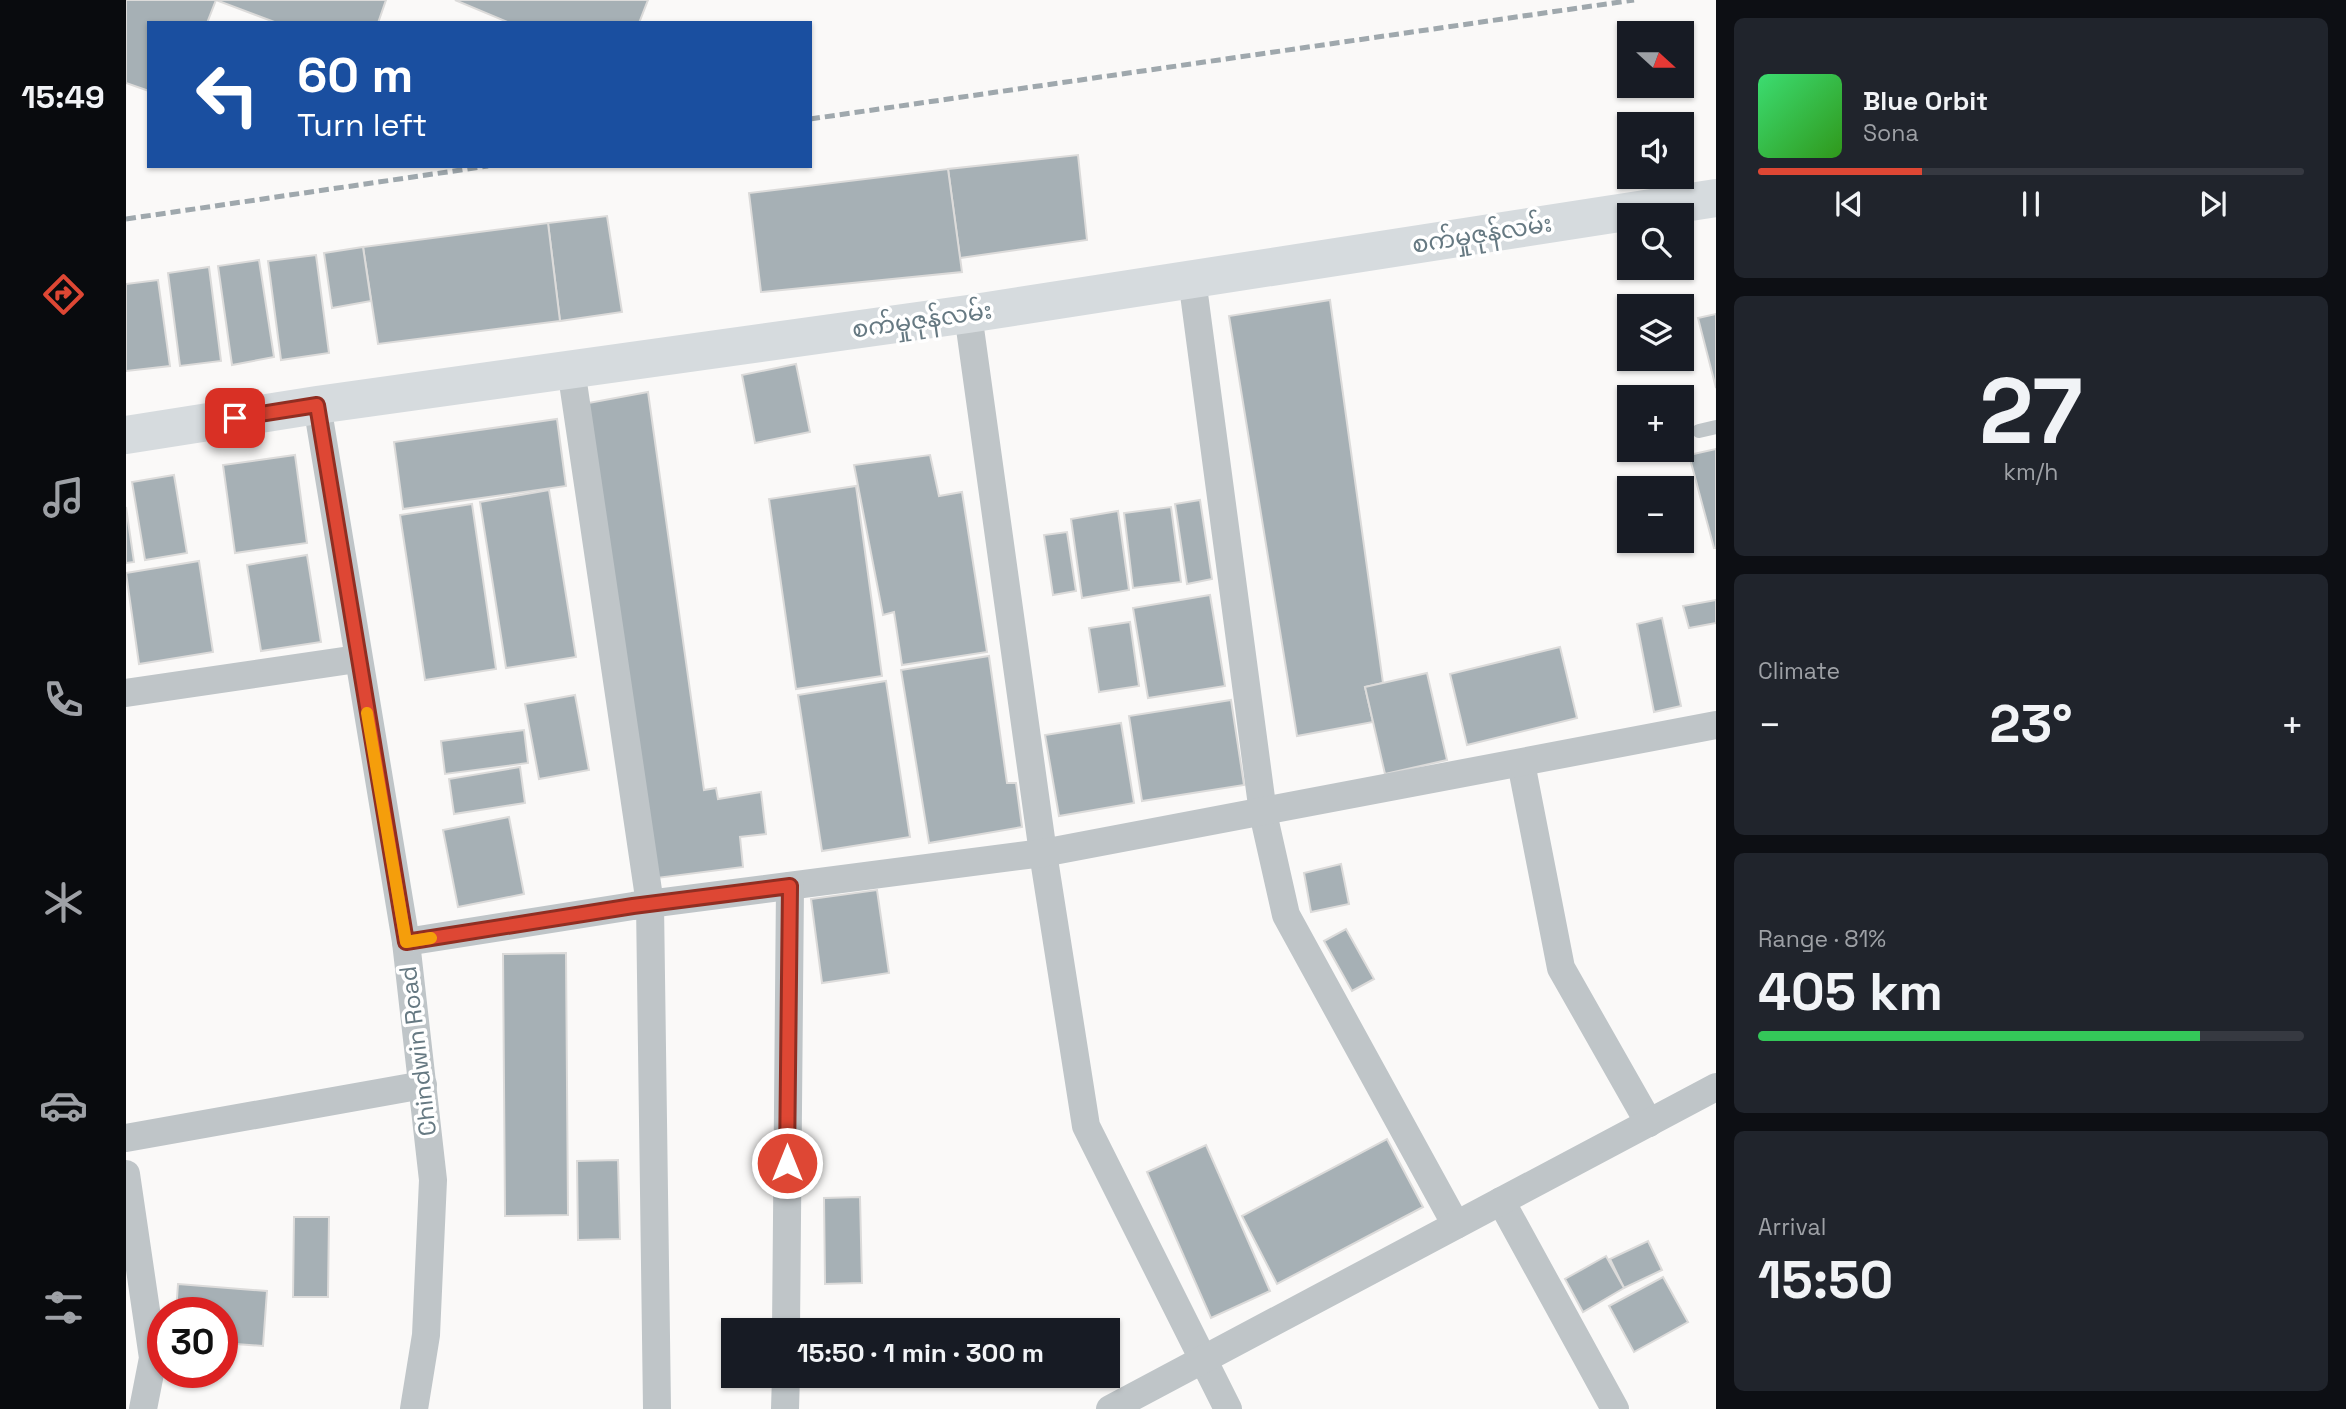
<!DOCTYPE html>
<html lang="en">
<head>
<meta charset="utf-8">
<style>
	body { margin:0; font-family:"Space Grotesk","Noto Sans Myanmar",sans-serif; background:#20242c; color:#f1f3f6; height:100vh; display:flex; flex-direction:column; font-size:26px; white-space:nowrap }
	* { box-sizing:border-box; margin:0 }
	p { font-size:23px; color:#9ea1a6 }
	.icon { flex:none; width:38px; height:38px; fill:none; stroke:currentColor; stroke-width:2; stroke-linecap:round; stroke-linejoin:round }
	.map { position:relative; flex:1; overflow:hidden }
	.drawer { display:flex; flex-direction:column; gap:18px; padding:18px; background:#0d0f14; width:630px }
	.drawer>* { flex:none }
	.guide { position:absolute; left:21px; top:21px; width:665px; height:147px; border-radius:0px; box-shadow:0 2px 5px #0004; background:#1a4fa0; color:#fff; overflow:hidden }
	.needle { width:46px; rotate:111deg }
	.buttons { position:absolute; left:1491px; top:21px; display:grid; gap:14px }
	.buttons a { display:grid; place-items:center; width:77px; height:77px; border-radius:0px; background:#171b24; box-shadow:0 2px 5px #0004; font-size:35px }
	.speed { position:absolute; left:21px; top:1297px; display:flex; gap:14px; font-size:35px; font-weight:700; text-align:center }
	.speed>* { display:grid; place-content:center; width:91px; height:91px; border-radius:50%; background:#171b24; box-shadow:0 2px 5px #0004; line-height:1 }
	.speed .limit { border:10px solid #d22; background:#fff; color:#111 }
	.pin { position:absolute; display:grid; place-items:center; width:60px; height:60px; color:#fff; margin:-30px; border-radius:14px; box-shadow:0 4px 10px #0006 }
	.me { position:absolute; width:77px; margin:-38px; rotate:0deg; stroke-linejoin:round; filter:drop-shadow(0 0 5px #0008) }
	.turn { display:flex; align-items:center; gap:24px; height:147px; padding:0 35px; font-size:32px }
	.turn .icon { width:91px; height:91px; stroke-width:2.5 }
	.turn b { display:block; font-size:49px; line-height:60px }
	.big { font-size:52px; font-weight:700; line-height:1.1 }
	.drawer .card { flex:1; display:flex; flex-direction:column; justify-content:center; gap:10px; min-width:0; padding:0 24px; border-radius:10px; background:#20242c }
	.drawer .dial { align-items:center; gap:0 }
	.dial b { font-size:91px; line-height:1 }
	.song { display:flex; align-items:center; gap:21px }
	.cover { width:84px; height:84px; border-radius:10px; background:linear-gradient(135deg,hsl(140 70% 55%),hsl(110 70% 35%)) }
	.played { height:7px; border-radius:4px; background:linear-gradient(90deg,#de4734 30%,#363941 30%) }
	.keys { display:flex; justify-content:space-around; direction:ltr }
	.heat { display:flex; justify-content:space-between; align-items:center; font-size:38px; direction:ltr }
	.charge { height:10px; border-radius:5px; background:linear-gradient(90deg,#34c759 81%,#363941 0) }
	.trip { position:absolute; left:595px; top:1318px; width:399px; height:70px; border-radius:0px; background:#171b24; box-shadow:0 2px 5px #0004; font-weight:700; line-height:70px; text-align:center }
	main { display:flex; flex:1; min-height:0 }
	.dock { display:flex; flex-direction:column; width:126px; justify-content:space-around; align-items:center; background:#090b0e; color:#9ea1a6 }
	.dock .icon { width:49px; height:49px }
	.dock .on { color:#de4734 }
	.dock b { font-size:32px; color:#f1f3f6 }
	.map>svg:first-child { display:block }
	.building { fill:#a6b0b5; stroke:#dcdbda; stroke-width:2 }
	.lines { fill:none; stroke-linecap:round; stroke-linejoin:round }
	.lane { stroke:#bfc5c8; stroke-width:14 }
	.street { stroke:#bfc5c8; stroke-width:28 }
	.secondary { stroke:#d6dbde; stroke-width:38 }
	.rail { stroke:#9fa8ad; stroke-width:5; stroke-dasharray:10 5; stroke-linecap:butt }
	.route-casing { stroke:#902e22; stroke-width:18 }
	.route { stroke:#de4734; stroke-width:12 }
	.slow { stroke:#f59e0b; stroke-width:12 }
	.labels { text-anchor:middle; stroke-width:7; stroke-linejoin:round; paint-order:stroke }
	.street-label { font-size:24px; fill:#667982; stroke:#fff }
</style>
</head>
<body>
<main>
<nav class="dock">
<b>15:49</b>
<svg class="icon on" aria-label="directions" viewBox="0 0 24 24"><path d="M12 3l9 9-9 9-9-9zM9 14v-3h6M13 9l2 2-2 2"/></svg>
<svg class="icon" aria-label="music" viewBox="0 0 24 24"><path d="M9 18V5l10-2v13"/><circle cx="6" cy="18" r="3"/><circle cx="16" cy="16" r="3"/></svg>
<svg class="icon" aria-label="phone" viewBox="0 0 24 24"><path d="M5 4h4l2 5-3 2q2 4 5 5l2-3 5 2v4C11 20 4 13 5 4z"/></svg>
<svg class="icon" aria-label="climate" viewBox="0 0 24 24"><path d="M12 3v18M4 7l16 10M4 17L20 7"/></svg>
<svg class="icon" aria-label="car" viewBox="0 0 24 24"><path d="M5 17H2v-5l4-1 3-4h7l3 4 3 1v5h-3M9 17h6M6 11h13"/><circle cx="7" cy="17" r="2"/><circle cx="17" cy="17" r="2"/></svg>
<svg class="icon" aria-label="filters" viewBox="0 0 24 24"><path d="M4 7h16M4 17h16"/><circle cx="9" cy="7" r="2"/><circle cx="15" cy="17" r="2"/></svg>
</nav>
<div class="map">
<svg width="1590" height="1409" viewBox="0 0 1590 1409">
	<rect width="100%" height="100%" fill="#faf9f8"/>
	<!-- building -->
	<g class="building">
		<path d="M0 0H90L81 23H23V91L0 83Z"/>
		<path d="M90 0H260L252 23H151Z"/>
		<path d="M329 0H522L513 23H384Z"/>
		<path d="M952 155 961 240 834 258 822 169Z"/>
		<path d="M822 169 836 272 635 292 623 193Z"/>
		<path d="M481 216 496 312 434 321 422 223Z"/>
		<path d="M422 223 434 321 252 344 237 247Z"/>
		<path d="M237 247 245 301 206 308 198 253Z"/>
		<path d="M190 255 203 353 155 360 142 261Z"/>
		<path d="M133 260 148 357 106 365 92 266Z"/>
		<path d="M83 267 95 361 54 366 42 273Z"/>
		<path d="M32 280 44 366 0 371V284Z"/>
		<path d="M1204 300 1257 683 1239 687 1247 722 1171 736 1103 316Z"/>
		<path d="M1590 314V388L1572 318Z"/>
		<path d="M670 364 684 432 629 443 616 375Z"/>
		<path d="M522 392 578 790 590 788 592 799 635 792 640 834 614 837 617 867 531 878 457 404Z"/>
		<path d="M431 419 440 486 277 509 268 442Z"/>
		<path d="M1590 449V548H1588L1563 455Z"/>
		<path d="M169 455 181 543 109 553 97 465Z"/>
		<path d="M804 455 813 496 836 492 861 652 776 665 768 612 757 615 728 465Z"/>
		<path d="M48 475 61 553 19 560 6 482Z"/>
		<path d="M730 486 756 676 670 689 643 499Z"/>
		<path d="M423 490 450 657 380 668 354 502Z"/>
		<path d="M1074 500 1086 579 1061 584 1049 504Z"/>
		<path d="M346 504 370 669 299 680 274 515Z"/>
		<path d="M0 507 8 562 0 563Z"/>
		<path d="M1045 507 1055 582 1007 588 998 513Z"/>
		<path d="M992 511 1003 590 956 598 945 519Z"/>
		<path d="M941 532 950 591 927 595 918 535Z"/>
		<path d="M181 555 195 642 135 651 121 565Z"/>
		<path d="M73 561 87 652 13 664 0 573Z"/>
		<path d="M1084 595 1099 686 1022 698 1007 608Z"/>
		<path d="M1590 600V623L1563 628 1557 606Z"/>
		<path d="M1536 618 1555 706 1528 712 1511 624Z"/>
		<path d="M1004 622 1013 686 973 692 963 628Z"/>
		<path d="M1434 647 1451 718 1341 745 1324 674Z"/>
		<path d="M863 656 881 783H890L896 827 803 843 775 670Z"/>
		<path d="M1301 673 1321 760 1259 774 1239 687Z"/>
		<path d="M760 681 784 837 696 851 672 695Z"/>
		<path d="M449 695 463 770 413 779 399 704Z"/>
		<path d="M1105 700 1118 785 1016 801 1003 716Z"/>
		<path d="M995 723 1008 803 933 816 919 735Z"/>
		<path d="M398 730 402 763 319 774 315 741Z"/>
		<path d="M394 767 399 803 328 814 323 779Z"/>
		<path d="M383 817 398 894 332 907 317 830Z"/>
		<path d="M1215 864 1223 904 1185 912 1178 873Z"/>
		<path d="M751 890 763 973 696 983 685 899Z"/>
		<path d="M1220 929 1248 979 1226 991 1198 941Z"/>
		<path d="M440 953 442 1215 379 1216 377 954Z"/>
		<path d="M1261 1139 1297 1207 1151 1284 1116 1216Z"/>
		<path d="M1080 1145 1144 1291 1085 1318 1021 1172Z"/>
		<path d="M492 1160 494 1239 452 1240 451 1161Z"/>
		<path d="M734 1197 736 1283 699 1284 698 1198Z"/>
		<path d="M168 1217H203L202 1297H167Z"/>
		<path d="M1522 1241 1536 1270 1498 1288 1484 1259Z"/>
		<path d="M1480 1256 1498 1288 1457 1312 1439 1279Z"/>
		<path d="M1537 1277 1562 1322 1508 1352 1483 1306Z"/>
		<path d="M52 1284 141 1291 137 1346 96 1343V1312H50Z"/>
	</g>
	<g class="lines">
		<!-- lane -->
		<path class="lane" d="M1573 431 1590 427"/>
		<!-- street -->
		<g class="street">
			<path d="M1066 279 1137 813 1160 915 1330 1225"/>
			<path d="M842 314 917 853 960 1126 1102 1409"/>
			<path d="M445 369 524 904 531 1409"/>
			<path d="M191 405 280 942 307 1180 300 1335 288 1409"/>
			<path d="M0 693 231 659"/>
			<path d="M1395 763 1435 968 1523 1123"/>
			<path d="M280 942 507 906 917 853 1590 725"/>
			<path d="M0 1138 297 1085"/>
			<path d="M0 1174 27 1358 17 1409"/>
			<path d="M1375 1201 1489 1409"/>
			<path d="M660 1330 664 886"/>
			<path d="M659 1409 660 1376"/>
			<path d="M984 1409 1590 1087"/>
		</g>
		<!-- secondary -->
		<path class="secondary" d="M0 435 191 405 842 314 1590 198"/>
		<!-- rail -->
		<g class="rail">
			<path d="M684 119 1508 0"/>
			<path d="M0 219 362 166"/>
		</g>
	</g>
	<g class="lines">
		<!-- route casing -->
		<g class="route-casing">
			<path id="route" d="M109 418 191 405 280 942 507 906 664 886 661 1163"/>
		</g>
		<!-- route -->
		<use href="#route" class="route"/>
		<!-- slow -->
		<path class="slow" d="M241 713 280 942 305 938"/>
	</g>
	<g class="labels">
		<!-- street labels -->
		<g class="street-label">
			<text transform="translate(1356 234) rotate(-9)" y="8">စက်မှုဇုန်လမ်း</text>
			<text transform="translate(796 320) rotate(-8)" y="8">စက်မှုဇုန်လမ်း</text>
			<text transform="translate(292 1051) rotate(-97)" y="8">Chindwin Road</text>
		</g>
	</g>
</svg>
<div class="buttons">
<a><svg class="needle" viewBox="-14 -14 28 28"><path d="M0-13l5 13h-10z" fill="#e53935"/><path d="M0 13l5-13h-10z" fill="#9ea1a6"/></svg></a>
<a><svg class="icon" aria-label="sound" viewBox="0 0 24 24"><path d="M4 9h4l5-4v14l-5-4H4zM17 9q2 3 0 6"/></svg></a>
<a><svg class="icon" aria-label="search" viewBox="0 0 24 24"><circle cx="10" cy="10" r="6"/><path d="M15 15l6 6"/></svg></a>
<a><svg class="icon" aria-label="layers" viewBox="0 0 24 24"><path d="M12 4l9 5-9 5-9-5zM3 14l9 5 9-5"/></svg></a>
<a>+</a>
<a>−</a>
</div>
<div class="speed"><div class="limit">30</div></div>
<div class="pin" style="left:109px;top:418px;background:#d93025"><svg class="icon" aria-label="arrive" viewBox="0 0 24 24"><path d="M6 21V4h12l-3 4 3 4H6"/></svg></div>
<svg class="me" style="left:661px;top:1163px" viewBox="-20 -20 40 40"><circle r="17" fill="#de4734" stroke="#fff" stroke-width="3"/><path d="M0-11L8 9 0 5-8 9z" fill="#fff"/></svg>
<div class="trip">15:50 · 1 min · 300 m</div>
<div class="guide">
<div class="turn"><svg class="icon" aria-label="left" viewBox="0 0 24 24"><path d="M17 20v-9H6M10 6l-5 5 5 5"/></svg><div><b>60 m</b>Turn left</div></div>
</div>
</div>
<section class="drawer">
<div class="card">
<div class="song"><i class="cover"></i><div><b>Blue Orbit</b><p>Sona</p></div></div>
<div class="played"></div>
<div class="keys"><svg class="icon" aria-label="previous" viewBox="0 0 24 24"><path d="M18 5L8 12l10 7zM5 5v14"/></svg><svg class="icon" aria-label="pause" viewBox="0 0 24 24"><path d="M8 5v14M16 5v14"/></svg><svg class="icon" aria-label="next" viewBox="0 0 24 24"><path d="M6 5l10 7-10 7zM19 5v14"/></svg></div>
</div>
<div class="card dial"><b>27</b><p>km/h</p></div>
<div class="card"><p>Climate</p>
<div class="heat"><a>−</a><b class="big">23°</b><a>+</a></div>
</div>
<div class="card"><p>Range · 81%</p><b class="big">405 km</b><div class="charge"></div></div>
<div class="card"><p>Arrival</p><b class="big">15:50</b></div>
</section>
</main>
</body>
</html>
